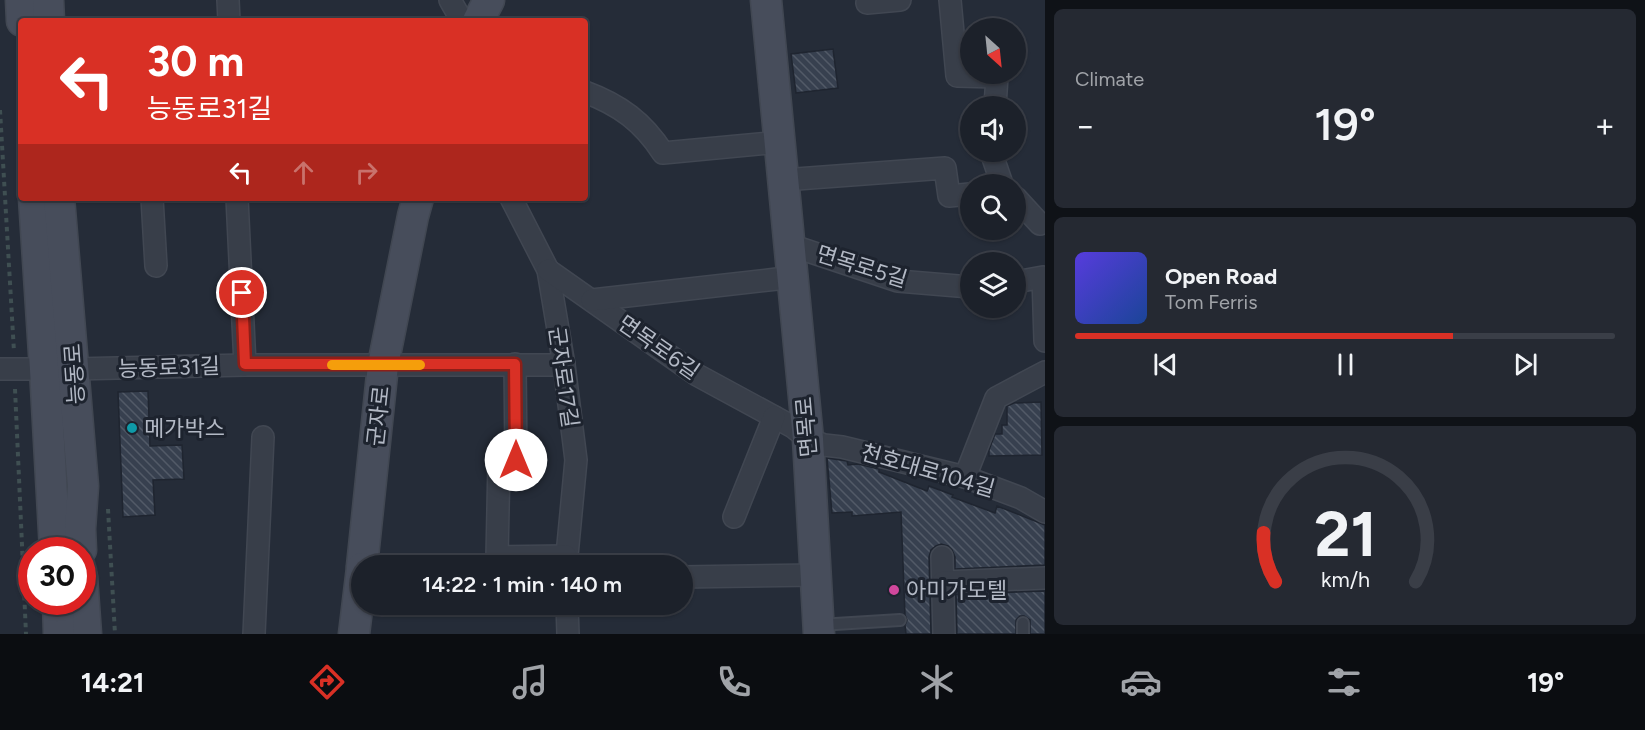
<!DOCTYPE html>
<html lang="en">
<head>
<meta charset="utf-8">
<style>
	body { margin:0; font-family:Figtree,"Noto Sans KR",sans-serif; background:#252932; color:#f1f3f6; height:100vh; display:flex; flex-direction:column; font-size:22px; white-space:nowrap }
	* { box-sizing:border-box; margin:0 }
	p { font-size:20px; color:#a0a3a8 }
	.icon { flex:none; width:33px; height:33px; fill:none; stroke:currentColor; stroke-width:2; stroke-linecap:round; stroke-linejoin:round }
	.map { position:relative; flex:1; overflow:hidden }
	.details { display:flex; flex-direction:column; gap:9px; padding:9px; background:#0f1217; width:600px }
	.details>* { flex:none }
	.banner { position:absolute; left:18px; top:18px; width:570px; height:183px; border-radius:6px; box-shadow:0 2px 4px #0004,0 0 0 2px #3a3e47; background:#d93025; color:#fff; overflow:hidden }
	.needle { width:39px; rotate:153deg }
	.controls { position:absolute; left:960px; top:18px; display:grid; gap:12px }
	.controls a { display:grid; place-items:center; width:66px; height:66px; border-radius:50%; background:#1c212a; box-shadow:0 2px 4px #0004,0 0 0 2px #3a3e47; font-size:30px }
	.speed { position:absolute; left:18px; top:537px; display:flex; gap:12px; font-size:30px; font-weight:700; text-align:center }
	.speed>* { display:grid; place-content:center; width:78px; height:78px; border-radius:50%; background:#1c212a; box-shadow:0 2px 4px #0004,0 0 0 2px #3a3e47; line-height:1 }
	.speed .limit { border:9px solid #d22; background:#fff; color:#111 }
	.pin { position:absolute; display:grid; place-items:center; width:51px; height:51px; color:#fff; margin:-26px; border:3px solid #fff; border-radius:50%; box-shadow:0 2px 6px #0007 }
	.me { position:absolute; width:66px; margin:-33px; rotate:0deg; stroke-linejoin:round; filter:drop-shadow(0 0 4px #0008) }
	.turn { display:flex; align-items:center; gap:21px; height:126px; padding:0 30px; font-size:27px }
	.turn .icon { width:78px; height:78px; stroke-width:2.5 }
	.turn b { display:block; font-size:42px; line-height:51px }
	.lanes { display:flex; align-items:center; height:57px; padding:0 30px; background:#0003; justify-content:center; gap:30px; direction:ltr }
	.lanes .off { opacity:.35 }
	.big { font-size:45px; font-weight:600; line-height:1.1 }
	.details .tile { flex:1; display:flex; flex-direction:column; justify-content:center; gap:9px; min-width:0; padding:0 21px; border-radius:9px; background:#252932 }
	.details .dial { align-items:center; gap:0 }
	.dial svg { height:156px; overflow:visible; fill:none; stroke:#3a3e47; stroke-width:7; stroke-linecap:round; text-anchor:middle }
	.dial text { fill:#f1f3f6; stroke:none }
	.song { display:flex; align-items:center; gap:18px }
	.cover { width:72px; height:72px; border-radius:9px; background:linear-gradient(135deg,hsl(250 70% 55%),hsl(220 70% 35%)) }
	.played { height:6px; border-radius:3px; background:linear-gradient(90deg,#d93025 70%,#3a3e47 70%) }
	.keys { display:flex; justify-content:space-around; direction:ltr }
	.heat { display:flex; justify-content:space-between; align-items:center; font-size:33px; direction:ltr }
	.trip { position:absolute; left:351px; top:555px; width:342px; height:60px; border-radius:30px; background:#1c212a; box-shadow:0 2px 4px #0004,0 0 0 2px #3a3e47; font-weight:600; line-height:60px; text-align:center }
	.menu { display:flex; height:96px; justify-content:space-around; align-items:center; background:#0b0d11; color:#a0a3a8 }
	.menu .icon { width:42px; height:42px }
	.menu .active { color:#d93025 }
	.menu b { font-size:27px; color:#f1f3f6 }
	main { display:flex; flex:1; min-height:0 }
	.map>svg:first-child { display:block }
	.building { fill:url(#building-back-hatch); stroke:#1f2530; stroke-width:1.5 }
	.lines { fill:none; stroke-linecap:round; stroke-linejoin:round }
	.lane-casing { stroke:#414752; stroke-width:14 }
	.street-casing { stroke:#414752; stroke-width:24 }
	.secondary-casing { stroke:#414752; stroke-width:33 }
	.path { stroke:#3f4f52; stroke-width:4; stroke-dasharray:4.5 4.5; stroke-linecap:butt }
	.lane { stroke:#383e49; stroke-width:10 }
	.street { stroke:#383e49; stroke-width:21 }
	.secondary { stroke:#474d5b; stroke-width:30 }
	.route-casing { stroke:#8d1f18; stroke-width:15 }
	.route { stroke:#d93025; stroke-width:10 }
	.slow { stroke:#f59e0b; stroke-width:10 }
	.culture-dot { fill:#0f9aa8; stroke:#1d232e; stroke-width:2 }
	.hotel-dot { fill:#d1479c; stroke:#1d232e; stroke-width:2 }
	.labels { text-anchor:middle; stroke-width:6; stroke-linejoin:round; paint-order:stroke }
	.street-label { font-size:22px; fill:#b3b9c5; stroke:#1d232e }
	.poi-label { font-size:22px; fill:#b3b9c5; stroke:#1d232e; text-anchor:start }
</style>
</head>
<body>
<main>
<div class="map">
<svg width="1045" height="634" viewBox="0 0 1045 634">
	<defs>
		<pattern id="building-back-hatch" width="6" height="6" patternUnits="userSpaceOnUse" patternTransform="scale(1.5)"><rect width="6" height="6" fill="#37404f"/><path d="M-1 5l2 2M0 0l6 6M5-1l2 2" fill="none" stroke="#525a67"/></pattern>
	</defs>
	<rect width="100%" height="100%" fill="#252c38"/>
	<!-- building -->
	<g class="building">
		<path d="M833 49 838 88 796 93 791 54Z"/>
		<path d="M148 391 150 446 182 445 184 479 153 480 155 515 123 517 118 392Z"/>
		<path d="M1041 402 1042 455 989 456V450L995 434H1002V425H1007V406L1014 403Z"/>
		<path d="M827 458 847 461 848 465 858 464 879 469V472L927 491 929 486 953 495 952 497 995 513 997 506 1045 525V565L955 569V557L952 550 948 546 941 544 936 546 931 550 929 557 931 634H906L905 625 907 620 905 615 901 512 852 516V512L832 513Z"/>
		<path d="M1045 591V634H1030V620L1024 616H1020L1016 620V634H957L956 594Z"/>
	</g>
	<g class="lines">
		<!-- lane casing -->
		<g class="lane-casing">
			<g id="lane">
				<path d="M1023 623V634"/>
				<path d="M819 625 900 620"/>
			</g>
		</g>
		<!-- street casing -->
		<g class="street-casing">
			<g id="street">
				<path d="M228 0 229 21"/>
				<path d="M450 0 462 21"/>
				<path d="M950 0 957 76 997 77 995 106"/>
				<path d="M867 3 900 0"/>
				<path d="M585 92C620 105 643 122 663 153L780 142"/>
				<path d="M991 152 1002 184"/>
				<path d="M783 180 945 168 949 196 970 194"/>
				<path d="M152 198 156 266"/>
				<path d="M237 198 245 365"/>
				<path d="M511 198 548 270 564 365 576 460 566 566"/>
				<path d="M1016 198 1040 224"/>
				<path d="M790 245 898 281 970 287"/>
				<path d="M548 270 697 375 793 427 808 439 824 445 842 447 965 477 1021 498 1045 512"/>
				<path d="M1016 282 1043 277 1045 341"/>
				<path d="M592 300 777 279H793"/>
				<path d="M515 364 516 460 499 461 497 557 566 556"/>
				<path d="M0 369H45"/>
				<path d="M74 369 245 365H564"/>
				<path d="M965 477 996 398 1045 372"/>
				<path d="M734 517 774 417"/>
				<path d="M942 557 944 634"/>
				<path d="M682 577 816 575"/>
				<path d="M943 582 1045 578"/>
				<path d="M567 604 568 634"/>
				<path d="M254 634 263 437"/>
			</g>
		</g>
		<!-- secondary casing -->
		<g class="secondary-casing">
			<g id="secondary">
				<path d="M21 0 22 21"/>
				<path d="M48 0 49 21"/>
				<path d="M766 0 808 439 819 634"/>
				<path d="M478 21 489 0"/>
				<path d="M34 198 45 369 55 550"/>
				<path d="M59 198 83 486 80 529 81 550"/>
				<path d="M362 566 383 365 413 216 418 198"/>
				<path d="M82 577 86 634"/>
				<path d="M58 602 59 634"/>
				<path d="M354 634 362 568"/>
			</g>
		</g>
		<!-- path -->
		<g class="path">
			<path d="M0 110 14 352"/>
			<path d="M15 389 26 634"/>
			<path d="M108 509 115 634"/>
		</g>
		<!-- lane -->
		<use href="#lane" class="lane"/>
		<!-- street -->
		<use href="#street" class="street"/>
		<!-- secondary -->
		<use href="#secondary" class="secondary"/>
	</g>
	<g class="lines">
		<!-- route casing -->
		<g class="route-casing">
			<path id="route" d="M242 293 245 364H515L516 460"/>
		</g>
		<!-- route -->
		<use href="#route" class="route"/>
		<!-- slow -->
		<path class="slow" d="M332 365H420"/>
	</g>
	<!-- markers -->
	<circle class="culture-dot" cx="132" cy="428" r="6"/>
	<circle class="hotel-dot" cx="894" cy="590" r="6"/>
	<g class="labels">
		<!-- street labels -->
		<g class="street-label">
			<text transform="translate(862 266) rotate(17)" y="8">면목로5길</text>
			<text transform="translate(659 347) rotate(35)" y="8">면목로6길</text>
			<text transform="translate(169 367) rotate(-2)" y="8">능동로31길</text>
			<text transform="translate(74 374) rotate(-94)" y="8">능동로</text>
			<text transform="translate(564 377) rotate(82)" y="8">군자로17길</text>
			<text transform="translate(378 416) rotate(-84)" y="8">군자로</text>
			<text transform="translate(806 427) rotate(-95)" y="8">면목로</text>
			<text transform="translate(928 470) rotate(16)" y="8">천호대로104길</text>
		</g>
		<!-- poi labels -->
		<g class="poi-label">
			<text x="144" y="436">메가박스</text>
			<text x="906" y="598">아미가모텔</text>
		</g>
	</g>
</svg>
<div class="controls">
<a><svg class="needle" viewBox="-14 -14 28 28"><path d="M0-13l5 13h-10z" fill="#e53935"/><path d="M0 13l5-13h-10z" fill="#a0a3a8"/></svg></a>
<a><svg class="icon" aria-label="sound" viewBox="0 0 24 24"><path d="M4 9h4l5-4v14l-5-4H4zM17 9q2 3 0 6"/></svg></a>
<a><svg class="icon" aria-label="search" viewBox="0 0 24 24"><circle cx="10" cy="10" r="6"/><path d="M15 15l6 6"/></svg></a>
<a><svg class="icon" aria-label="layers" viewBox="0 0 24 24"><path d="M12 4l9 5-9 5-9-5zM3 14l9 5 9-5"/></svg></a>
</div>
<div class="speed"><div class="limit">30</div></div>
<div class="pin" style="left:242px;top:293px;background:#d93025"><svg class="icon" aria-label="arrive" viewBox="0 0 24 24"><path d="M6 21V4h12l-3 4 3 4H6"/></svg></div>
<svg class="me" style="left:516px;top:460px" viewBox="-20 -20 40 40"><circle r="19" fill="#fff"/><path d="M0-13L10 11 0 6-10 11z" fill="#d93025"/></svg>
<div class="trip">14:22 · 1 min · 140 m</div>
<div class="banner">
<div class="turn"><svg class="icon" aria-label="left" viewBox="0 0 24 24"><path d="M17 20v-9H6M10 6l-5 5 5 5"/></svg><div><b>30 m</b>능동로31길</div></div>
<div class="lanes"><svg class="icon" aria-label="left" viewBox="0 0 24 24"><path d="M17 20v-9H6M10 6l-5 5 5 5"/></svg><svg class="icon off" aria-label="ahead" viewBox="0 0 24 24"><path d="M12 20V5M6 11l6-6 6 6"/></svg><svg class="icon off" aria-label="right" viewBox="0 0 24 24"><path d="M7 20v-9h11M14 6l5 5-5 5"/></svg></div>
</div>
</div>
<section class="details">
<div class="tile"><p>Climate</p>
<div class="heat"><a>−</a><b class="big">19°</b><a>+</a></div>
</div>
<div class="tile">
<div class="song"><i class="cover"></i><div><b>Open Road</b><p>Tom Ferris</p></div></div>
<div class="played"></div>
<div class="keys"><svg class="icon" aria-label="previous" viewBox="0 0 24 24"><path d="M18 5L8 12l10 7zM5 5v14"/></svg><svg class="icon" aria-label="pause" viewBox="0 0 24 24"><path d="M8 5v14M16 5v14"/></svg><svg class="icon" aria-label="next" viewBox="0 0 24 24"><path d="M6 5l10 7-10 7zM19 5v14"/></svg></div>
</div>
<div class="tile dial"><svg viewBox="0 0 100 80">
<path d="M14 69A42 42 0 1 1 86 69"/>
<path d="M14 69A42 42 0 0 1 8 44" stroke="#d93025"/>
<text x="50" y="56" font-size="32" font-weight="700">21</text>
<text x="50" y="72" font-size="11">km/h</text>
</svg></div>
</section>
</main>
<nav class="menu">
<b>14:21</b>
<svg class="icon active" aria-label="directions" viewBox="0 0 24 24"><path d="M12 3l9 9-9 9-9-9zM9 14v-3h6M13 9l2 2-2 2"/></svg>
<svg class="icon" aria-label="music" viewBox="0 0 24 24"><path d="M9 18V5l10-2v13"/><circle cx="6" cy="18" r="3"/><circle cx="16" cy="16" r="3"/></svg>
<svg class="icon" aria-label="phone" viewBox="0 0 24 24"><path d="M5 4h4l2 5-3 2q2 4 5 5l2-3 5 2v4C11 20 4 13 5 4z"/></svg>
<svg class="icon" aria-label="climate" viewBox="0 0 24 24"><path d="M12 3v18M4 7l16 10M4 17L20 7"/></svg>
<svg class="icon" aria-label="car" viewBox="0 0 24 24"><path d="M5 17H2v-5l4-1 3-4h7l3 4 3 1v5h-3M9 17h6M6 11h13"/><circle cx="7" cy="17" r="2"/><circle cx="17" cy="17" r="2"/></svg>
<svg class="icon" aria-label="filters" viewBox="0 0 24 24"><path d="M4 7h16M4 17h16"/><circle cx="9" cy="7" r="2"/><circle cx="15" cy="17" r="2"/></svg>
<b>19°</b>
</nav>
</body>
</html>
